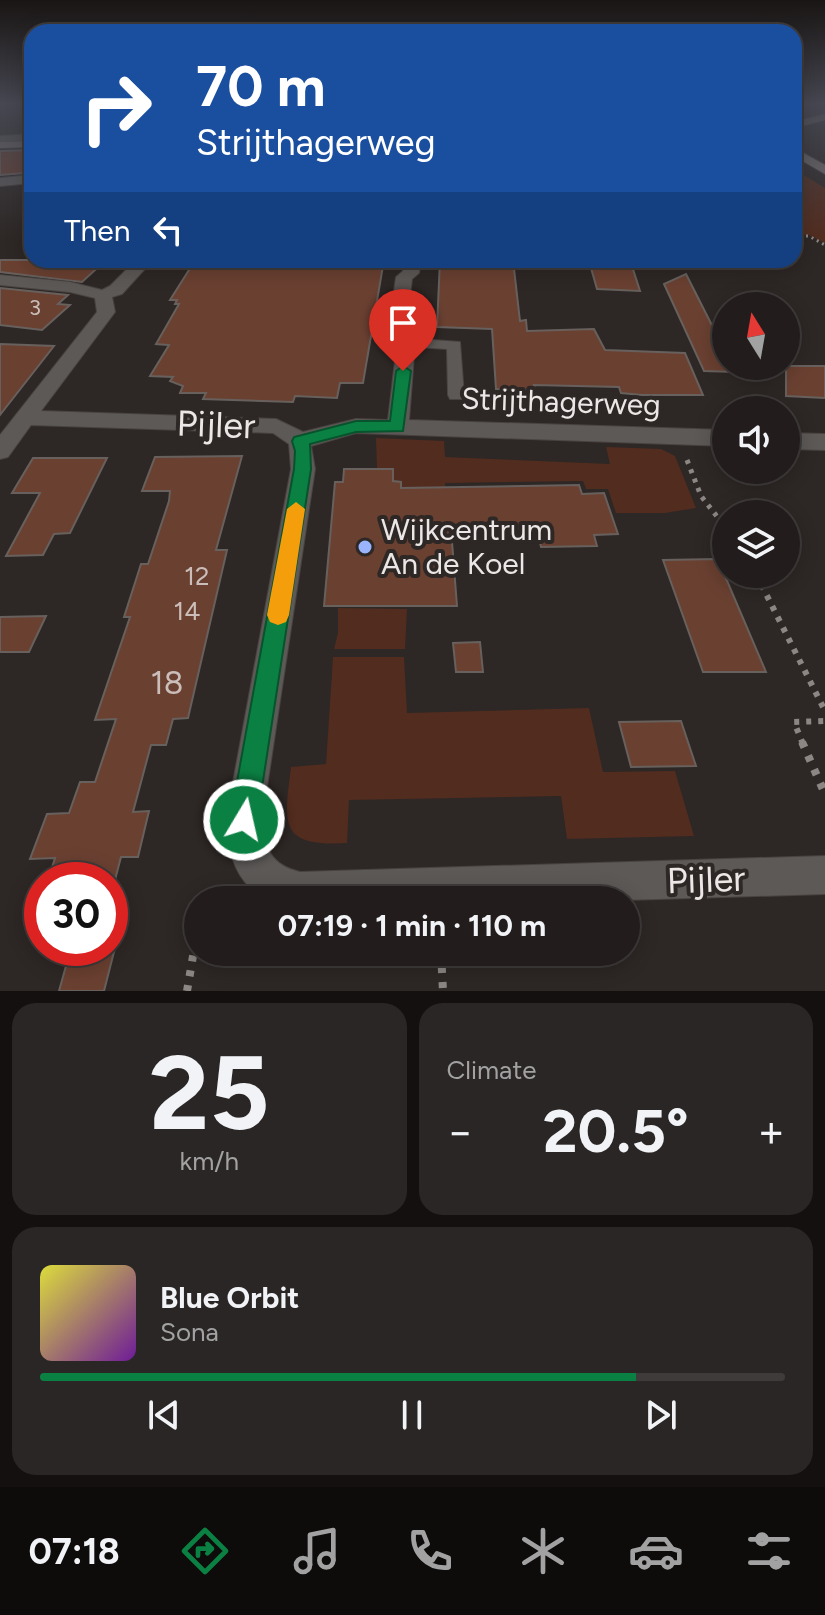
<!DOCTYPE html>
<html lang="en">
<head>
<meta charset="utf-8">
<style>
	body { margin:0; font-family:Figtree,sans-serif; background:#2a2625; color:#f1f3f6; height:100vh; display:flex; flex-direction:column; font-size:30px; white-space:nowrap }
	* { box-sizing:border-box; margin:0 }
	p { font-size:26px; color:#a2a2a3 }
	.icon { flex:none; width:44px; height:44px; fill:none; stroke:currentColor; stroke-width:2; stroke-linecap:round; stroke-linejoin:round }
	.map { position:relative; height:991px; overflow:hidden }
	.side { display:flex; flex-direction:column; gap:12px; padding:12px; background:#13100f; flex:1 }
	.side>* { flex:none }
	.top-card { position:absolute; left:24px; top:24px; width:778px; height:244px; border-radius:24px; box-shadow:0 4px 20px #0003,0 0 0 2px #3f3b3b; background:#1a4fa0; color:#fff; overflow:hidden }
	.needle { width:52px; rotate:349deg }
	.buttons { position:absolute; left:712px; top:292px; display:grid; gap:16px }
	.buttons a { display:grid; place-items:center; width:88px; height:88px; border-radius:50%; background:#221d1c; box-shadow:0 4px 20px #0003,0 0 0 2px #3f3b3b; font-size:40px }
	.speed { position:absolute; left:24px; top:862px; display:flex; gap:16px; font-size:40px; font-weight:700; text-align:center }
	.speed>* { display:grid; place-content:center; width:104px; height:104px; border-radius:50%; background:#221d1c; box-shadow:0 4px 20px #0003,0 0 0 2px #3f3b3b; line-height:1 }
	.speed .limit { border:12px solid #d22; background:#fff; color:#111 }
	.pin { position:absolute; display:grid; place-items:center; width:68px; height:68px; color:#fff; margin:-82px -34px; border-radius:50% 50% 50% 0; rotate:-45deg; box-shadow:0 0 8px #0007 }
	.pin .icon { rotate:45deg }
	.me { position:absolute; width:88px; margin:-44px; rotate:9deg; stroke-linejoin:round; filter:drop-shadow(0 0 6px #0008) }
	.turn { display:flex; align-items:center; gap:28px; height:168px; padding:0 40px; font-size:36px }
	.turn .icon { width:104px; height:104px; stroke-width:2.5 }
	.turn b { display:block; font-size:56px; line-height:68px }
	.then { display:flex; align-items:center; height:76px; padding:0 40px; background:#0003; gap:16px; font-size:30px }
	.big { font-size:60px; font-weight:700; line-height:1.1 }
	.side .tile { flex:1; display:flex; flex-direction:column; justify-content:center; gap:12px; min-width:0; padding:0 28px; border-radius:24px; background:#2a2625 }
	.side .dial { align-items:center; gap:0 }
	.dial b { font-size:104px; line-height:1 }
	.song { display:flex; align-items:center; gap:24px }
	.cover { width:96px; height:96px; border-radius:12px; background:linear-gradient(135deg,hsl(60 70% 55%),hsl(280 70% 35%)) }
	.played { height:8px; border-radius:4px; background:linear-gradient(90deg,#0b8043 80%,#3f3b3b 80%) }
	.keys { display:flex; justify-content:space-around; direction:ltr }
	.heat { display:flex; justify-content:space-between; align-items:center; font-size:44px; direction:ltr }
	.side .tiles { flex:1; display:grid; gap:12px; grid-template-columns:1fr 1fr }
	.tile:last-child { grid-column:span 2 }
	.trip { position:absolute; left:184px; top:886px; width:456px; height:80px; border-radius:40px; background:#221d1c; box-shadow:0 4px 20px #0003,0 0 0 2px #3f3b3b; font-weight:700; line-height:80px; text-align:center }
	.menu { display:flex; height:128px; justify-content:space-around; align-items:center; background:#0e0c0b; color:#a2a2a3 }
	.menu .icon { width:56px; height:56px }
	.menu .active { color:#0b8043 }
	.menu b { font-size:36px; color:#f1f3f6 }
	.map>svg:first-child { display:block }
	.green { fill:#522c1e }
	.building { fill:#6a4031; stroke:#67605d; stroke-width:2 }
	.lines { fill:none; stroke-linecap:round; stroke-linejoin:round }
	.lane-casing { stroke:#484240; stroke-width:2 }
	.street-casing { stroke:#484240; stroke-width:2 }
	.secondary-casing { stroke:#484240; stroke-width:2 }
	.path-far3 { stroke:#8c8785; stroke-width:3; stroke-dasharray:2 4; stroke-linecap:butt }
	.path-far2 { stroke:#8c8785; stroke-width:5; stroke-dasharray:4 6; stroke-linecap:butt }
	.path-far1 { stroke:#8c8785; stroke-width:6; stroke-dasharray:5 7; stroke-linecap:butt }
	.path { stroke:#8c8785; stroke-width:8; stroke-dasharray:6 9; stroke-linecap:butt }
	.lane { fill:#5c5957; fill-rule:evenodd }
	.street { fill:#5c5957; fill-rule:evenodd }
	.secondary { fill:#787371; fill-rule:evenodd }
	.route { fill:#0b8043; stroke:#07532c; stroke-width:2 }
	.slow { fill:#f59e0b }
	.poi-dot { fill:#9ab5fd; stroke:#2d2725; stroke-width:3 }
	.labels { text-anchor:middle; stroke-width:8; stroke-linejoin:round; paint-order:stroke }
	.far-number-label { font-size:22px; fill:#cbbdb9 }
	.number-label { font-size:26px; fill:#cbbdb9 }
	.street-label { font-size:30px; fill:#ebe7e6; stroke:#2d2725 }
	.poi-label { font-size:30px; fill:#ebe7e6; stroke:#2d2725; text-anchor:start }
	.near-number-label { font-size:32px; fill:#cbbdb9 }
	.near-street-label { font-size:36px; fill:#ebe7e6; stroke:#2d2725 }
</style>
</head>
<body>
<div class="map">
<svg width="825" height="991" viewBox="0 0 825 991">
	<rect width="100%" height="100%" fill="#2d2725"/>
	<!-- green -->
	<g class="green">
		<path d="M794 169 825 188V243L809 235H794L797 225Z"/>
		<path d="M376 438 444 441 445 457 610 464 606 447 661 449 675 456 696 508 665 513H616L608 489H586L583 481 445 483V487L401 488V482L393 481V469H377Z"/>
		<path d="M338 608 407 609 405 649H334L338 633Z"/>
		<path d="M333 657H404L407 713 589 708 603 772 675 771 694 836 567 839 561 796 349 800 347 843C278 847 284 824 291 767L326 764Z"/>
	</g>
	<!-- building -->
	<g class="building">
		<path d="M32 150V163L25 173 0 175V151Z"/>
		<path d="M0 260H106L82 282 0 272Z"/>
		<path d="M201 260H384L363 383H340L337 398 295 396 293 402 203 399 206 393H180L183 386 170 381 173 377 150 376 169 345 156 344 179 304H175L177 300H170L194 262Z"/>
		<path d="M440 260H513L520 321 526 320 527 331 594 329 605 350 685 353 703 395H642L621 393 619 387 534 385 535 390 496 389 492 329 437 327Z"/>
		<path d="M589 261 631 263 640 291 597 289Z"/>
		<path d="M686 274 726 353V366H732L735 372 704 371 664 284Z"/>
		<path d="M0 288 68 295 58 304 70 305 42 330 0 325Z"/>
		<path d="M0 344 54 346 0 415Z"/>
		<path d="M786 366H825V398L786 396Z"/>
		<path d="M242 456 216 550H227L188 718 173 719 166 745H151L133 812 149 811 138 857H121L115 880H48L55 858 30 859 47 814 69 813 80 782H95L116 719 95 720 130 617H124L141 564H148L169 501 170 491H142L155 457Z"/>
		<path d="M33 458H107L70 533 54 534 43 555 6 556 40 493H12Z"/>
		<path d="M344 469H393V481L401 482V488L579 485 582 494 604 493 618 534 594 535 597 546 541 547 537 528 451 529 457 606H324L335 482H343Z"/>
		<path d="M717 559 728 583 766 672H703L663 560Z"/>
		<path d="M46 616 29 652H0V617Z"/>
		<path d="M480 642 483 672H456L453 643Z"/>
		<path d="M681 721 696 766 631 767 619 722Z"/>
		<path d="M71 948H115L104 991H59Z"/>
	</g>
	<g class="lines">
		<!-- lane casing -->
		<g class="lane-casing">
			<path id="lane" d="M406 338 460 342 464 395 462 399H450L448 395 447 349 401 346V340Z"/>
		</g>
		<!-- street casing -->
		<g class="street-casing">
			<g id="street">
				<path d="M32 134V140L0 142V136Z"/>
				<path d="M32 175V183L0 186V178Z"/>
				<path d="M136 260H153L122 294 112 297 115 312 41 411 276 419 303 432 356 419 388 420 397 344 388 333 396 277 403 271 405 260H421L419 273 412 279 406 332 415 343 409 420 726 430V446L356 433 311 446 315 469 262 820C265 848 270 865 300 872L825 856V894L626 900H269C236 886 228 853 226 820L291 469 289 444 273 433 31 425 8 457 0 459V435L97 312 95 298 70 292 0 285V275L70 282 102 290 110 286Z"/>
				<path d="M786 433 825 434V450L786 449Z"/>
			</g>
		</g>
		<!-- secondary casing -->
		<g class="secondary-casing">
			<g id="secondary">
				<path d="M825 114V120L794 128V122Z"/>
				<path d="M32 141V147L0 148V142Z"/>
				<path d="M794 148 825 165V174L794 156Z"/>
			</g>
		</g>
		<!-- path-far3 -->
		<path class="path-far3" d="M794 236H809L825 245"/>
		<!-- path-far2 -->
		<path class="path-far2" d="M687 460 701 496 726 528"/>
		<!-- path-far1 -->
		<g class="path-far1">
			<path d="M756 574 825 711"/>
			<path d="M803 744 794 722 825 721"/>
		</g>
		<!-- path -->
		<g class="path">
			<path d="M802 742 825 794"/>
			<path d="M441 952 443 991"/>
			<path d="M187 991 198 927"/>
		</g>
		<!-- lane -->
		<use href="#lane" class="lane"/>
		<!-- street -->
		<use href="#street" class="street"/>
		<!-- secondary -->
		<use href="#secondary" class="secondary"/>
	</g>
	<!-- sky -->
	<linearGradient id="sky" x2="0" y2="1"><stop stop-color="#191514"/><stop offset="0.43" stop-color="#464751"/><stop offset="1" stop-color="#464751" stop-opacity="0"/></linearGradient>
	<rect width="825" height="242" fill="url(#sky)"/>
	<!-- route -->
	<path class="route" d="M403 366 411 371 403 431 356 432 310 444 311 469 257 820 253 829 244 833 234 829 230 820 294 469 295 451 292 441 294 437 356 421H390L396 371Z"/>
	<!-- slow -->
	<path class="slow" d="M296 502 305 509 289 615 286 622 278 625 270 622 267 615 287 509Z"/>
	<!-- markers -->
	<circle class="poi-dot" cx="365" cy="547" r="8"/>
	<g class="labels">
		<!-- far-number labels -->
		<g class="far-number-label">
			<text x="35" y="315">3</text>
		</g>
		<!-- number labels -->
		<g class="number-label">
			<text x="197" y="585">12</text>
			<text x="187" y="620">14</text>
		</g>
		<!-- street labels -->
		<g class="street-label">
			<text transform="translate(561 402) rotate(2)" y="10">Strijthagerweg</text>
		</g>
		<!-- poi labels -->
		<g class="poi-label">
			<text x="381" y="540">Wijkcentrum<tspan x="381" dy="34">An de Koel</tspan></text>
		</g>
		<!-- near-number labels -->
		<g class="near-number-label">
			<text x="167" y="694">18</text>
		</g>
		<!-- near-street labels -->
		<g class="near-street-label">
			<text transform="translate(216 424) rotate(2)" y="13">Pijler</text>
			<text transform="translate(706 879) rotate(-2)" y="13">Pijler</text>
		</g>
	</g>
</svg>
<div class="buttons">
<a><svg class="needle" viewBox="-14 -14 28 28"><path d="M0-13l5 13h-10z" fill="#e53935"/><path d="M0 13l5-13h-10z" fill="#a2a2a3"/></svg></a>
<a><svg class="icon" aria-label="sound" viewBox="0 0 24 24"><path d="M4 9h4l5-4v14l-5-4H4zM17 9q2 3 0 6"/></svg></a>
<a><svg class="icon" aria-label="layers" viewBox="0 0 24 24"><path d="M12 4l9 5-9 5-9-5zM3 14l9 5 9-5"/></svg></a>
</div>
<div class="speed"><div class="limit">30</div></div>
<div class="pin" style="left:403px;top:371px;background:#d93025"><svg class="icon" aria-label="arrive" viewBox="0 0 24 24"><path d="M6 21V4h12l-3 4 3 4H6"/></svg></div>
<svg class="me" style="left:244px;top:820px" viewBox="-20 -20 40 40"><circle r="17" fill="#0b8043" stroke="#fff" stroke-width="3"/><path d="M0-11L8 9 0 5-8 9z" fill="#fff"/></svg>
<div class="trip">07:19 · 1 min · 110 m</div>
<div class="top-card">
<div class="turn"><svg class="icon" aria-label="right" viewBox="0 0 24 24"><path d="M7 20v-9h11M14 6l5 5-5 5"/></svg><div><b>70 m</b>Strijthagerweg</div></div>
<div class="then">Then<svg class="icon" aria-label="left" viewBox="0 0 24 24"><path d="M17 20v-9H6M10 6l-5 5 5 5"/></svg></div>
</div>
</div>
<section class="side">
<div class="tiles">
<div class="tile dial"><b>25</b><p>km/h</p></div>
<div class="tile"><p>Climate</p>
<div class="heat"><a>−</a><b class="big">20.5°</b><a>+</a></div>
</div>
<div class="tile">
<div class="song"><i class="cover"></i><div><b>Blue Orbit</b><p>Sona</p></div></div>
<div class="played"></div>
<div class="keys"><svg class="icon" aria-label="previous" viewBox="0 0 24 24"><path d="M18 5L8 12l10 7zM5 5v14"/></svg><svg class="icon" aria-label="pause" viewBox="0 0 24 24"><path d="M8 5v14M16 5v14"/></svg><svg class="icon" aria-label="next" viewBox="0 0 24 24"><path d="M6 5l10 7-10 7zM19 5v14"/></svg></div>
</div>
</div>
</section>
<nav class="menu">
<b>07:18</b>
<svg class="icon active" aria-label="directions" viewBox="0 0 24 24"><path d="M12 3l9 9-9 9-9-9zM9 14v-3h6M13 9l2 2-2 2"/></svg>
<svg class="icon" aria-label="music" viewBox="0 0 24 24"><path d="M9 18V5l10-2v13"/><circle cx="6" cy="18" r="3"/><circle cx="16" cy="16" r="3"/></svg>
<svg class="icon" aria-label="phone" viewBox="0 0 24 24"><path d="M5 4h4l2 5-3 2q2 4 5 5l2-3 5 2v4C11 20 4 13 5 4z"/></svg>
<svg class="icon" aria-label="climate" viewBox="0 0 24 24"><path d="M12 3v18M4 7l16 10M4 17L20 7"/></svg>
<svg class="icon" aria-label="car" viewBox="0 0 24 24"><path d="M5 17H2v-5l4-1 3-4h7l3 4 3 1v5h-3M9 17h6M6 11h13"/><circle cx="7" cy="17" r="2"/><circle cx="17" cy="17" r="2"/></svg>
<svg class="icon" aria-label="filters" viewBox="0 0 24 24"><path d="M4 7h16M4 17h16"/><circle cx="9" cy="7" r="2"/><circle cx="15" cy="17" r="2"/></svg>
</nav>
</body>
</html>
